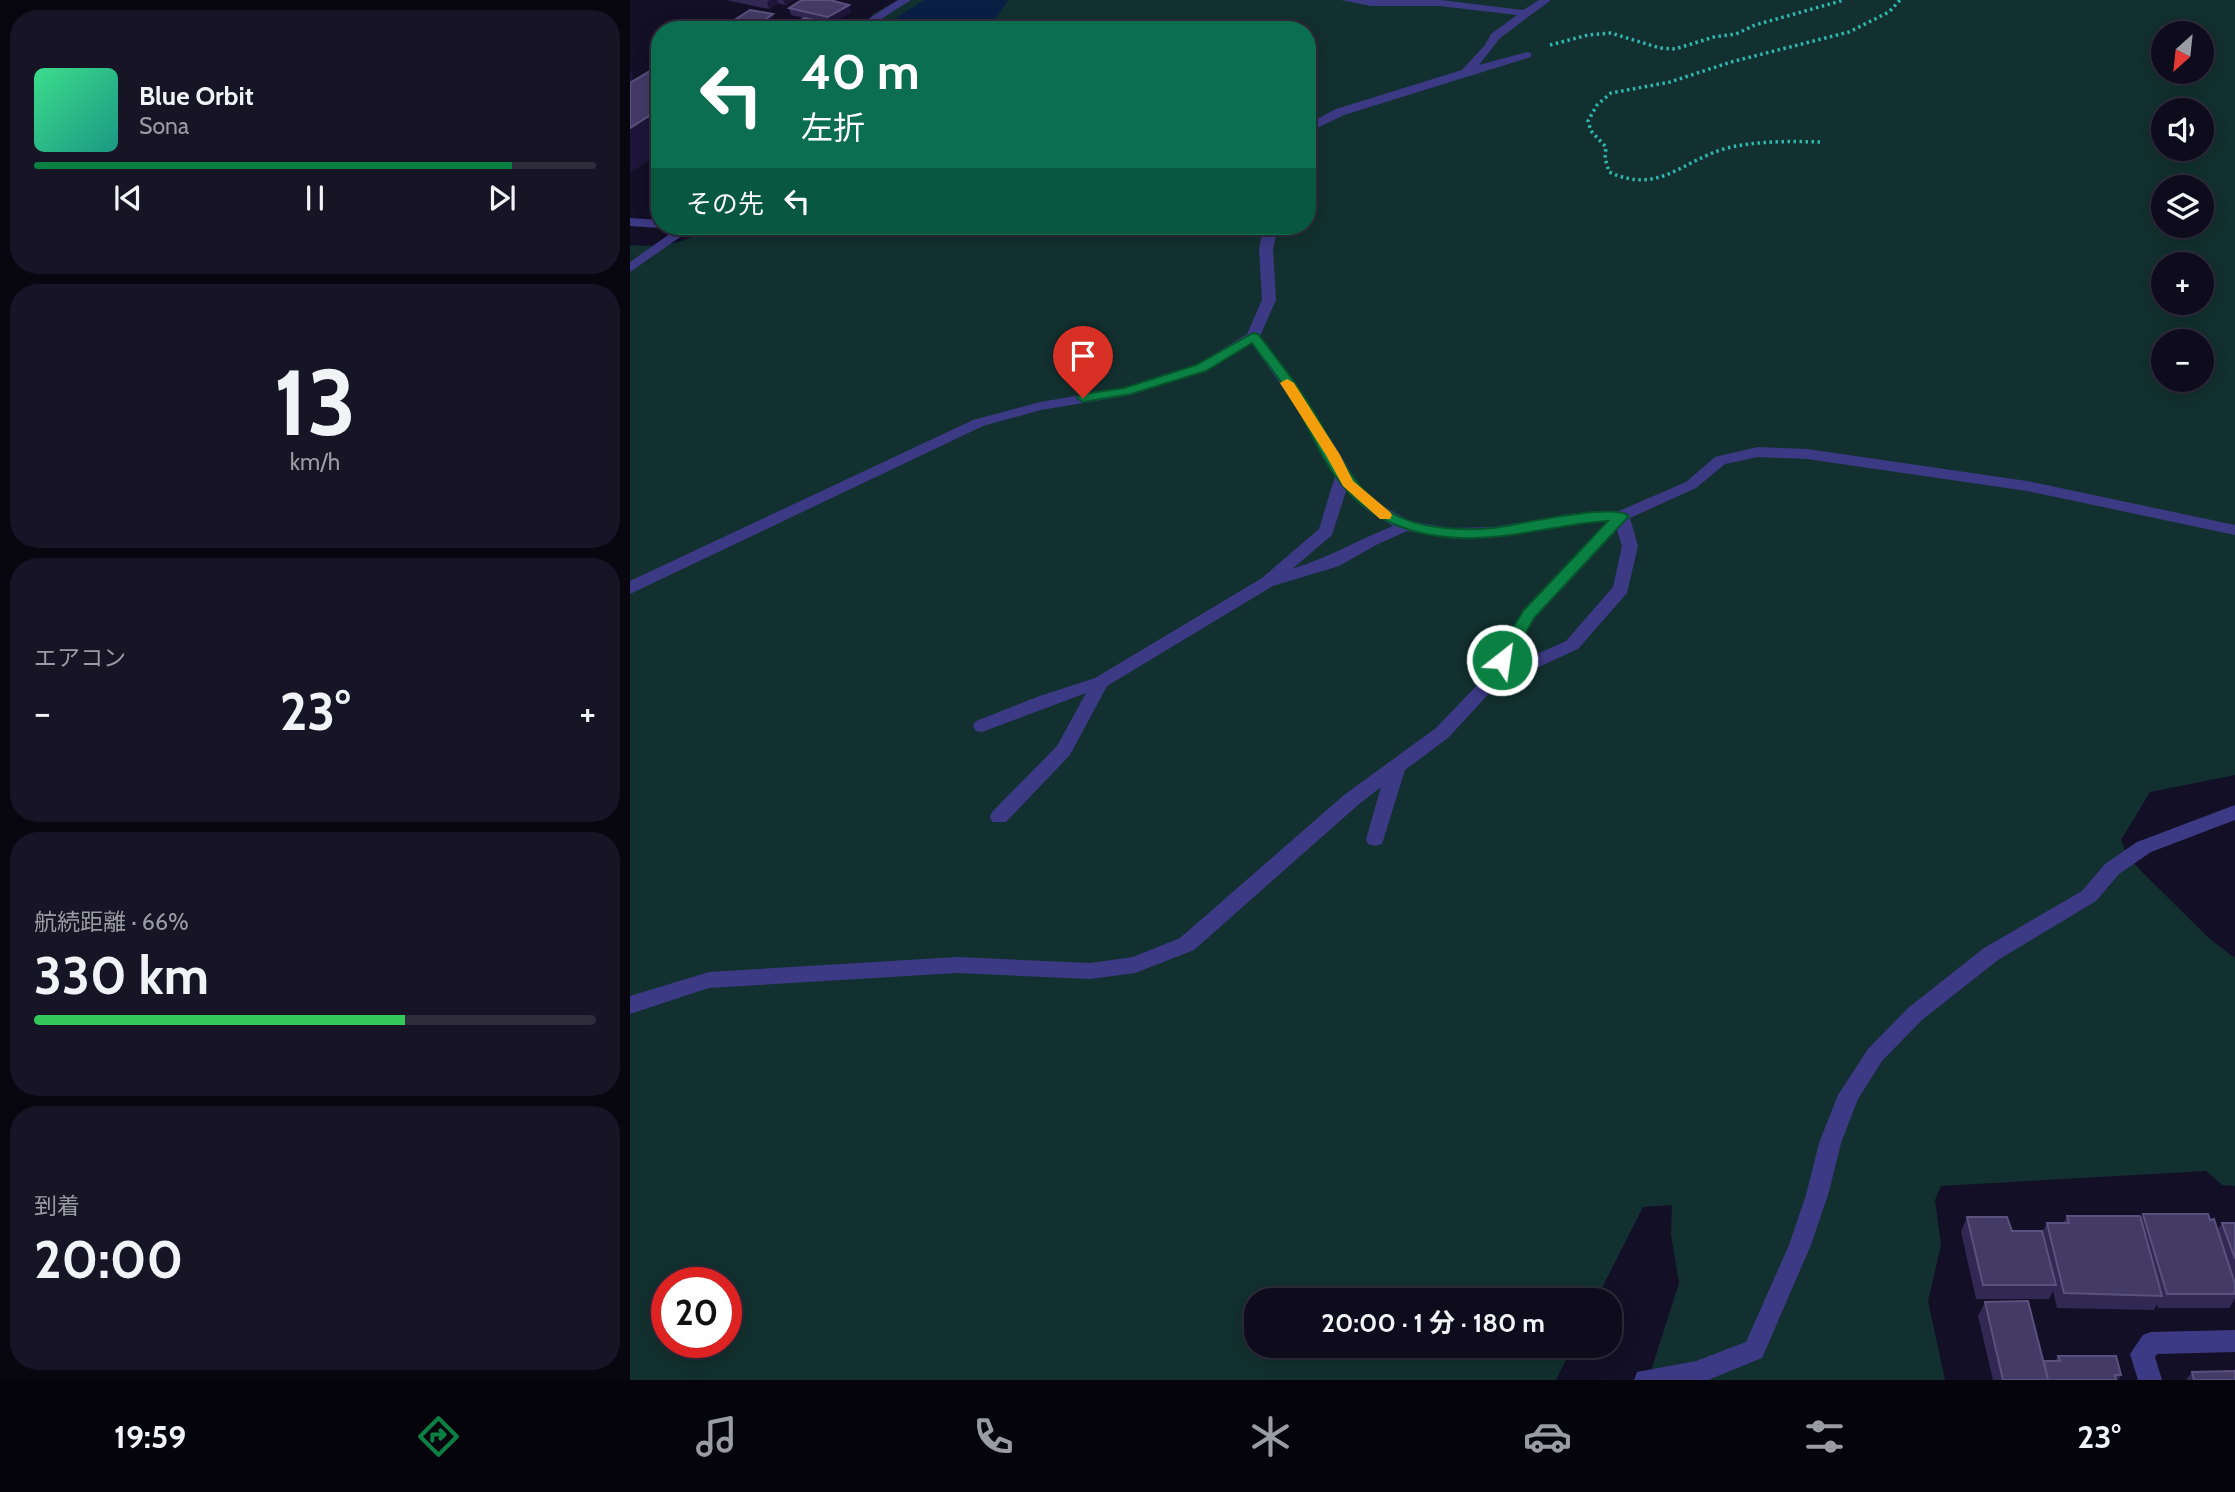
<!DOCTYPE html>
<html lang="ja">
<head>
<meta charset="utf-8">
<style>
	body { margin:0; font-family:Cabin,"Noto Sans JP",sans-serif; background:#171425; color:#f1f3f6; height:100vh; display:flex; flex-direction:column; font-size:26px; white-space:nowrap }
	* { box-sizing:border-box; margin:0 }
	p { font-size:23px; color:#9b9ba3 }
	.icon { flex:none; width:38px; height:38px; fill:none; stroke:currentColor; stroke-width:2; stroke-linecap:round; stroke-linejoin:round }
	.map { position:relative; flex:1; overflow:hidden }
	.panel { display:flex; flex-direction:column; gap:10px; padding:10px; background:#08060f; width:630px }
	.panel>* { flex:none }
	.top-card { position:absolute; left:21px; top:21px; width:665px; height:214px; border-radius:28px; box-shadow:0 4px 18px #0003,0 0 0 2px #2e2b3b; background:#0b6e4f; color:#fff; overflow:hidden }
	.needle { width:46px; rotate:207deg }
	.tools { position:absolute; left:1521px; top:21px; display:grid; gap:14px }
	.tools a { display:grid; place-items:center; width:63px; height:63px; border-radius:50%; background:#0e0b1c; box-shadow:0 4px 18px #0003,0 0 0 2px #2e2b3b; font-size:35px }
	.speed { position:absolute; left:21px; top:1267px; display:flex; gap:14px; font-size:35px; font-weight:700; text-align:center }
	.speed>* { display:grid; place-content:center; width:91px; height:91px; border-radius:50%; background:#0e0b1c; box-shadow:0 4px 18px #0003,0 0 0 2px #2e2b3b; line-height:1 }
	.speed .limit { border:10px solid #d22; background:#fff; color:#111 }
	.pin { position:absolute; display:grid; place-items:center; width:60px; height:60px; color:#fff; margin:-72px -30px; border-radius:50% 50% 50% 0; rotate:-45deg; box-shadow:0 0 7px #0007 }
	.pin .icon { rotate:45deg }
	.me { position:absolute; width:77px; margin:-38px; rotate:30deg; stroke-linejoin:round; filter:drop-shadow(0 0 5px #0008) }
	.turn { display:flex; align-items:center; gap:24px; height:147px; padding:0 35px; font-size:32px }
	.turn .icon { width:91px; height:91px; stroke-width:2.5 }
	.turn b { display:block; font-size:49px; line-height:60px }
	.then { display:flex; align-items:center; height:66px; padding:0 35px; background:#0003; gap:14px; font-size:26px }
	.big { font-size:52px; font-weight:700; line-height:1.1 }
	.panel .card { flex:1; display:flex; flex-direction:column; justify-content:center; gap:10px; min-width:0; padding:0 24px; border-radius:28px; background:#171425 }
	.panel .dial { align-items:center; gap:0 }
	.dial b { font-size:91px; line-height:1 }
	.song { display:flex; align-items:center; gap:21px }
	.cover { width:84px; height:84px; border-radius:10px; background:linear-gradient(135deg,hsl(150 70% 55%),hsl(170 70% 35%)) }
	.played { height:7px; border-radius:4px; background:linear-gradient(90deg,#0b8043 85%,#2e2b3b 85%) }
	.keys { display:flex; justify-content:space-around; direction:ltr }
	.heat { display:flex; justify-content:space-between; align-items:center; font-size:38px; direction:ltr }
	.charge { height:10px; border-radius:5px; background:linear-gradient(90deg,#34c759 66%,#2e2b3b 0) }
	.trip { position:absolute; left:614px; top:1288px; width:378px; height:70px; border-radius:28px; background:#0e0b1c; box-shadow:0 4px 18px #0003,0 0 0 2px #2e2b3b; font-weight:700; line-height:70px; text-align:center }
	.tab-bar { display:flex; height:112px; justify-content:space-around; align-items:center; background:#06040b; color:#9b9ba3 }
	.tab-bar .icon { width:49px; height:49px }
	.tab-bar .selected { color:#0b8043 }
	.tab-bar b { font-size:32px; color:#f1f3f6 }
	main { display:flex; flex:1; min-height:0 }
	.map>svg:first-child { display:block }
	.green { fill:#12302f; fill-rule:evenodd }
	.water { fill:#0a1f44 }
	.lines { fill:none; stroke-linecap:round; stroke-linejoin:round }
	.path { stroke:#2fb8b0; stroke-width:3.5; stroke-dasharray:2.5 3.5; stroke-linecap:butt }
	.service { fill:#3d3a85; fill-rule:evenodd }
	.minor { fill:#3d3a85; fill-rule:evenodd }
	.wall { fill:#312854 }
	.shaded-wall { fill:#1d163a }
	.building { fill:#433a66; stroke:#5a527e; stroke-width:2 }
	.route { fill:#0b8043; stroke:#07532c; stroke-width:2 }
	.slow { fill:#f59e0b }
</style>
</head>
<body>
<main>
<section class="panel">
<div class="card">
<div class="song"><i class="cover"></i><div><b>Blue Orbit</b><p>Sona</p></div></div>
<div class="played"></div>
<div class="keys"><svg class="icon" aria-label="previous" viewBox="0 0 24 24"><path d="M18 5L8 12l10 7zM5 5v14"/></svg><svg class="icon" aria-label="pause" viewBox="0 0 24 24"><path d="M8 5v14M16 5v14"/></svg><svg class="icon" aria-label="next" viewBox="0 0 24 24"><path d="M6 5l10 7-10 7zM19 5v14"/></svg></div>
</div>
<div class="card dial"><b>13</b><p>km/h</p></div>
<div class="card"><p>エアコン</p>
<div class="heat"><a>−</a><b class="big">23°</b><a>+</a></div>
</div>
<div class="card"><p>航続距離 · 66%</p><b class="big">330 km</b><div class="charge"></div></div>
<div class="card"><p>到着</p><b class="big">20:00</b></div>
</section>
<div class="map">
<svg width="1605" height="1380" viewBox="0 0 1605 1380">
	<rect width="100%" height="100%" fill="#130f26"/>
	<!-- green -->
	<path class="green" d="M268 0H1605V775L1520 792 1491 840 1497 856 1514 874 1581 940 1605 958V1186L1592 1185 1576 1171 1311 1186 1305 1200 1311 1245 1298 1301 1315 1380H1018L1049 1283 1041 1235 1042 1205 1013 1207 966 1300H626V1346H943L926 1380H0V245C26 247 57 246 76 226H677V30H234L243 14ZM1533 33H1572V72H1533ZM1533 110H1572V149H1533ZM1533 187H1572V226H1533ZM1533 264H1572V303H1533ZM1533 341H1572V380H1533ZM37 1283H96V1342H37Z"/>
	<!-- water -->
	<path class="water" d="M294 0H378C357 38 339 28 303 27 297 27 292 29 287 30 274 31 260 30 248 30Z"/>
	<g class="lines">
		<!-- path -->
		<g class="path">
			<path d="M920 45 958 35 981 33 1030 48 1045 49 1084 37 1106 34 1125 25 1214 0"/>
			<path d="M1190 142C1159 141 1127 141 1097 148 1051 161 1029 195 979 172L975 158 976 147 961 131 958 121 967 105 981 93 1040 82 1101 62 1219 32 1259 12 1270 0"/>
		</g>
		<!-- service -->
		<g class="service">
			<path d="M268 0H281L234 30H221Z"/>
			<path d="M711 0H811L893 10 909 0H921L870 38 849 65 897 52 901 53V57L714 115 677 133V124L706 109 832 70 855 45 861 34 887 15 809 6H741Z"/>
			<path d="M51 226H66L0 272V262Z"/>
			<path d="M634 226H648L643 249 646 300 630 336 676 399 730 487 746 502 780 521 821 528 862 527 948 513 989 511 1056 482 1085 457 1128 447 1177 449 1397 481 1605 525V535L1397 491 1177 459 1128 457 1095 464 1066 488 1000 518 1008 546 997 593 948 649 865 687 818 738 775 770 752 844 745 846 738 844 736 839 751 787 728 805 564 950 505 973 460 979 327 973 79 988 0 1014V996L79 972 327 957 460 963 503 957 550 938 714 795 806 728 853 679 893 610 977 522 948 523 862 537 821 538 777 531 746 545 709 566 643 586 477 686 440 755 376 822H362L360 817 362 812 427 746 456 693 352 732 346 731 343 726 346 721 407 697 465 678 632 578 689 529 706 473 662 400 621 343 576 371 501 395 411 410 353 426 0 594V581L343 420 410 402 494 388 566 365 617 334 632 300 629 249ZM716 491 735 509 763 526C728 540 698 558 662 569L702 535ZM987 530 992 546 983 587 936 641 876 668 905 618Z"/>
			<path d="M1605 805V820L1521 852 1489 874 1466 901 1368 960 1292 1020 1252 1061 1228 1099 1211 1143 1198 1195 1181 1245 1132 1358 1078 1380H1004L1007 1372 1066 1361 1116 1342 1159 1245 1176 1195 1189 1143 1208 1095 1238 1049 1278 1008 1354 948 1452 891 1475 864 1507 842Z"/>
		</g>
		<!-- minor -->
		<g class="minor">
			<path d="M0 218 30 220V226H35L30 228 0 226Z"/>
			<path d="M38 226H62L64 228 57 232 39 229Z"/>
			<path d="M1605 1330V1352L1527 1354 1525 1357 1532 1380H1508L1500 1354 1513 1335 1521 1332Z"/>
		</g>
	</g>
	<!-- wall -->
	<g class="wall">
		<path d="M96 0H163L155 5 148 3 139 9Z"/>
		<path d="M159 8 221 12 199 24 200 30H160L159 28 174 18 161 15Z"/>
		<path d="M1513 1214 1580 1220 1587 1230 1592 1223H1605V1299L1599 1308H1528L1527 1304 1524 1310 1427 1308 1423 1291 1419 1299H1346L1331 1232 1337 1217 1382 1231 1412 1232 1417 1223H1433L1437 1216 1510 1219Z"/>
		<path d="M1355 1302 1414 1361H1425L1428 1356 1491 1375 1488 1380H1363L1348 1316Z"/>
		<path d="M1605 1369V1380H1556L1562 1372 1603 1371Z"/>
	</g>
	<!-- shaded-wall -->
	<g class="shaded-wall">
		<path d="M140 0H147L148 3 139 9 137 2Z"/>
		<path d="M153 0H163L155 5Z"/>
		<path d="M219 5 221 12 200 24 198 17Z"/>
		<path d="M143 14 146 28 144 30H120Z"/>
		<path d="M198 23 200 30H188Z"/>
		<path d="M0 68 10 98 0 105Z"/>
		<path d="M30 109V153L0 173V128Z"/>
	</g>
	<!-- building -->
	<g class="building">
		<path d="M172 0H200L219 5 198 17 159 8Z"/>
		<path d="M120 10 143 14 120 30H89Z"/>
		<path d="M174 18 198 23 188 30H168L159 28Z"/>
		<path d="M30 65V109L0 128V83Z"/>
		<path d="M1513 1214H1578L1580 1220 1584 1219 1605 1284V1294H1537Z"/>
		<path d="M1437 1216H1510L1532 1296 1434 1293 1417 1223H1439Z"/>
		<path d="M1337 1217H1377L1382 1231H1412L1426 1285H1353Z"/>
		<path d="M1592 1223H1605V1259Z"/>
		<path d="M1398 1301 1418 1380H1373L1355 1302Z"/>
		<path d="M1428 1356H1486L1491 1375H1485L1486 1380H1418L1414 1361H1430Z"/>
		<path d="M1605 1371V1380H1564L1562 1372Z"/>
	</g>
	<!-- route -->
	<path class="route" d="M623 333 628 334C644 355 661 376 675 398 702 438 717 485 760 512 788 529 831 531 863 528 887 525 984 502 999 516L904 618 878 664H866L864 660 893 611 978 521C939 523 902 534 862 537 807 542 750 531 713 486 695 466 679 428 665 403 653 382 636 363 622 343L576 371 501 394 453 402 447 398 453 394 494 388 566 365Z"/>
	<!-- slow -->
	<path class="slow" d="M657 379 664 383 710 455 723 481 760 512 762 515 760 519H750L713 486 696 455 650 383Z"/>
</svg>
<div class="tools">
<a><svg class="needle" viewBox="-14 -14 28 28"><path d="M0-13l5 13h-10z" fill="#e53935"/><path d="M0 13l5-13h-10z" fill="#9b9ba3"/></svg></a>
<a><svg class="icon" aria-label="sound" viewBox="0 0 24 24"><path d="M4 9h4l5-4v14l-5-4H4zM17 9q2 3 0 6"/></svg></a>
<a><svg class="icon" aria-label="layers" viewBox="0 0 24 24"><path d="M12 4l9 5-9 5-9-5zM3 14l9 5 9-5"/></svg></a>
<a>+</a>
<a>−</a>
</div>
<div class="speed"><div class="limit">20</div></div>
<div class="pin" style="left:453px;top:398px;background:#d93025"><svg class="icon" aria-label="arrive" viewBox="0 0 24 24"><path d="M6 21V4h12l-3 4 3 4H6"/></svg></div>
<svg class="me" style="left:872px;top:660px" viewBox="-20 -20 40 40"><circle r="17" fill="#0b8043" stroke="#fff" stroke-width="3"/><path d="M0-11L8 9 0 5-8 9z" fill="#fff"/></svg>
<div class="trip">20:00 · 1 分 · 180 m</div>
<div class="top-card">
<div class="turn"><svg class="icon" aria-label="left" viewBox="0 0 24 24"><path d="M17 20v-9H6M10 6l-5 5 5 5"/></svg><div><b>40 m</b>左折</div></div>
<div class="then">その先<svg class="icon" aria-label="left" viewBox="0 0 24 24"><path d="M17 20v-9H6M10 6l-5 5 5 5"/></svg></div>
</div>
</div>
</main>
<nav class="tab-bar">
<b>19:59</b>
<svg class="icon selected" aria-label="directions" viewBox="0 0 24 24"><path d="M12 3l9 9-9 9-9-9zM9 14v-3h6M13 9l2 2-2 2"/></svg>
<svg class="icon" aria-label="music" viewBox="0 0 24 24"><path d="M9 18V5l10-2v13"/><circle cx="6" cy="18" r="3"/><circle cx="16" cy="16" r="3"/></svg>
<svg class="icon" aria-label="phone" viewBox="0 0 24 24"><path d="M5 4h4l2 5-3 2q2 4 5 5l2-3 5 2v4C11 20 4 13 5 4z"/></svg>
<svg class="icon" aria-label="climate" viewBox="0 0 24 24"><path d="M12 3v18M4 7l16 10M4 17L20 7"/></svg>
<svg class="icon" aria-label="car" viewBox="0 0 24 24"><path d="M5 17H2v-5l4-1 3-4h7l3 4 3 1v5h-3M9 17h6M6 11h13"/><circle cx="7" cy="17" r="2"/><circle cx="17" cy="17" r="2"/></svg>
<svg class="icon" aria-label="filters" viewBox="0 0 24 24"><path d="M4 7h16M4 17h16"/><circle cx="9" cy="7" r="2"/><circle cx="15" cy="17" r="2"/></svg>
<b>23°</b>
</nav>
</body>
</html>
